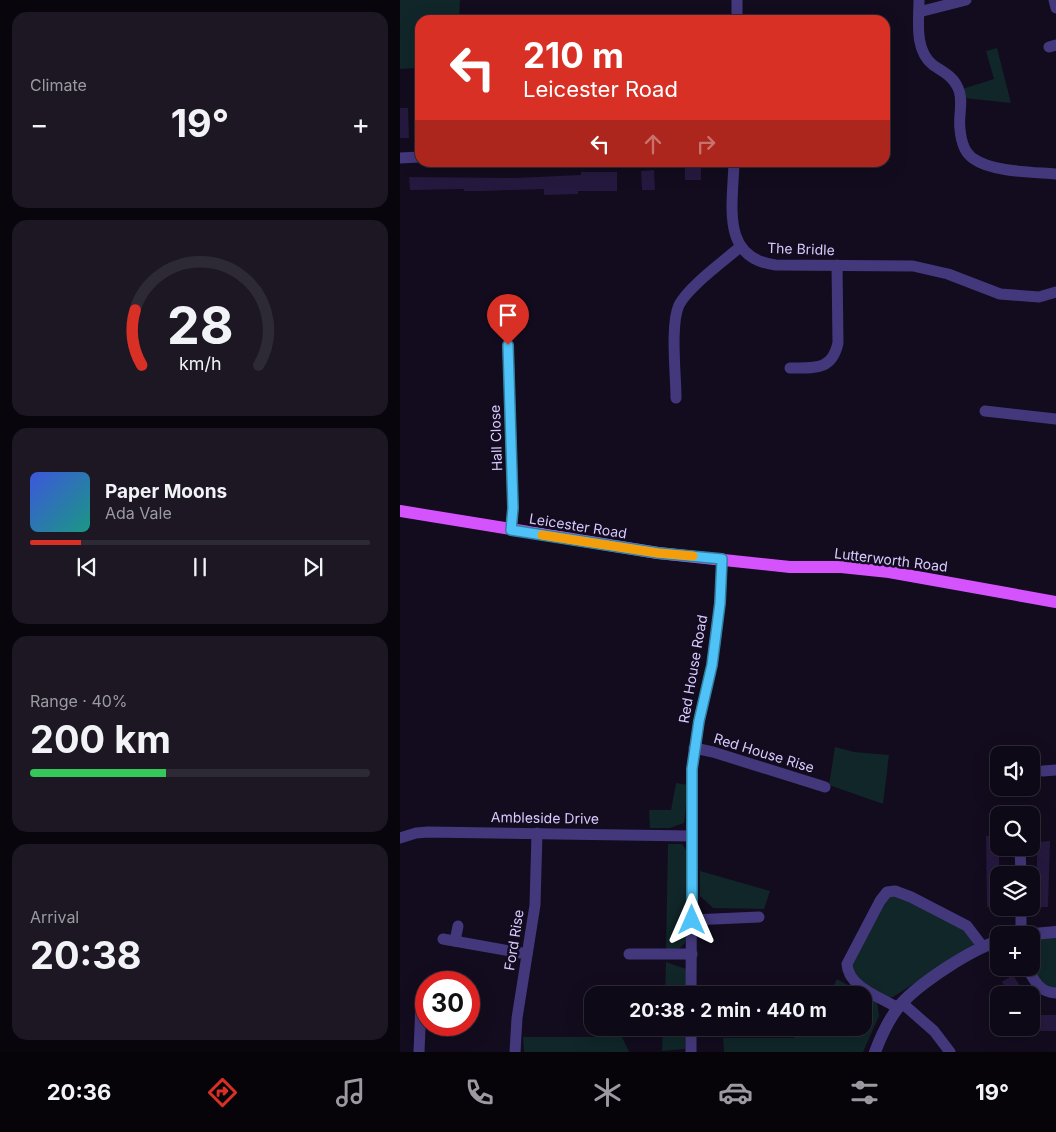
<!DOCTYPE html>
<html lang="en">
<head>
<meta charset="utf-8">
<style>
	body { margin:0; font-family:Inter,sans-serif; background:#1c1723; color:#f1f3f6; height:100vh; display:flex; flex-direction:column; font-size:19px; white-space:nowrap }
	* { box-sizing:border-box; margin:0 }
	p { font-size:16px; color:#9b9aa1 }
	.icon { flex:none; width:28px; height:28px; fill:none; stroke:currentColor; stroke-width:2; stroke-linecap:round; stroke-linejoin:round }
	.map { position:relative; flex:1; overflow:hidden }
	.panel { display:flex; flex-direction:column; gap:12px; padding:12px; background:#08050c; width:400px }
	.panel>* { flex:none }
	.guide { position:absolute; left:15px; top:15px; width:475px; height:152px; border-radius:15px; box-shadow:0 5px 20px #0002,0 0 0 1px #2e2a35; background:#d93025; color:#fff; overflow:hidden }
	.tools { position:absolute; left:590px; top:746px; display:grid; gap:10px }
	.tools a { display:grid; place-items:center; width:50px; height:50px; border-radius:10px; background:#0e0916; box-shadow:0 5px 20px #0002,0 0 0 1px #2e2a35; font-size:25px }
	.speed { position:absolute; left:15px; top:971px; display:flex; gap:10px; font-size:25px; font-weight:700; text-align:center }
	.speed>* { display:grid; place-content:center; width:65px; height:65px; border-radius:50%; background:#0e0916; box-shadow:0 5px 20px #0002,0 0 0 1px #2e2a35; line-height:1 }
	.speed .limit { border:8px solid #d22; background:#fff; color:#111 }
	.pin { position:absolute; display:grid; place-items:center; width:42px; height:42px; color:#fff; margin:-51px -21px; border-radius:50% 50% 50% 0; rotate:-45deg; box-shadow:0 0 5px #0007 }
	.pin .icon { rotate:45deg }
	.me { position:absolute; width:55px; margin:-28px; rotate:0deg; stroke-linejoin:round; filter:drop-shadow(0 0 4px #0008) }
	.turn { display:flex; align-items:center; gap:18px; height:105px; padding:0 25px; font-size:22px }
	.turn .icon { width:65px; height:65px; stroke-width:2.5 }
	.turn b { display:block; font-size:35px; line-height:42px }
	.lanes { display:flex; align-items:center; height:48px; padding:0 25px; background:#0003; justify-content:center; gap:25px; direction:ltr }
	.lanes .off { opacity:.35 }
	.big { font-size:38px; font-weight:700; line-height:1.1 }
	.panel .tile { flex:1; display:flex; flex-direction:column; justify-content:center; gap:8px; min-width:0; padding:0 18px; border-radius:15px; background:#1c1723 }
	.panel .dial { align-items:center; gap:0 }
	.dial svg { height:130px; overflow:visible; fill:none; stroke:#2e2a35; stroke-width:7; stroke-linecap:round; text-anchor:middle }
	.dial text { fill:#f1f3f6; stroke:none }
	.song { display:flex; align-items:center; gap:15px }
	.cover { width:60px; height:60px; border-radius:8px; background:linear-gradient(135deg,hsl(230 70% 55%),hsl(170 70% 35%)) }
	.played { height:5px; border-radius:2px; background:linear-gradient(90deg,#d93025 15%,#2e2a35 15%) }
	.keys { display:flex; justify-content:space-around; direction:ltr }
	.heat { display:flex; justify-content:space-between; align-items:center; font-size:28px; direction:ltr }
	.charge { height:8px; border-radius:4px; background:linear-gradient(90deg,#34c759 40%,#2e2a35 0) }
	.trip { position:absolute; left:184px; top:986px; width:288px; height:50px; border-radius:15px; background:#0e0916; box-shadow:0 5px 20px #0002,0 0 0 1px #2e2a35; font-weight:700; line-height:50px; text-align:center }
	.tab-bar { display:flex; height:80px; justify-content:space-around; align-items:center; background:#060409; color:#9b9aa1 }
	.tab-bar .icon { width:35px; height:35px }
	.tab-bar .selected { color:#d93025 }
	.tab-bar b { font-size:22px; color:#f1f3f6 }
	main { display:flex; flex:1; min-height:0 }
	.map>svg:first-child { display:block }
	.green { fill:#102628 }
	.building { fill:#26193f }
	.lines { fill:none; stroke-linecap:round; stroke-linejoin:round }
	.minor { stroke:#44387d; stroke-width:11 }
	.tertiary { stroke:#44387d; stroke-width:12 }
	.primary { stroke:#d553fc; stroke-width:12 }
	.route-casing { stroke:#337fa1; stroke-width:12 }
	.route { stroke:#4fc3f7; stroke-width:9 }
	.slow { stroke:#f59e0b; stroke-width:9 }
	.labels { text-anchor:middle; stroke-width:5; stroke-linejoin:round; paint-order:stroke }
	.street-label { font-size:14px; fill:#d8cafe; stroke:#120c1e }
</style>
</head>
<body>
<main>
<section class="panel">
<div class="tile"><p>Climate</p>
<div class="heat"><a>−</a><b class="big">19°</b><a>+</a></div>
</div>
<div class="tile dial"><svg viewBox="0 0 100 80">
<path d="M14 69A42 42 0 1 1 86 69"/>
<path d="M14 69A42 42 0 0 1 10 35" stroke="#d93025"/>
<text x="50" y="56" font-size="32" font-weight="700">28</text>
<text x="50" y="72" font-size="11">km/h</text>
</svg></div>
<div class="tile">
<div class="song"><i class="cover"></i><div><b>Paper Moons</b><p>Ada Vale</p></div></div>
<div class="played"></div>
<div class="keys"><svg class="icon" aria-label="previous" viewBox="0 0 24 24"><path d="M18 5L8 12l10 7zM5 5v14"/></svg><svg class="icon" aria-label="pause" viewBox="0 0 24 24"><path d="M8 5v14M16 5v14"/></svg><svg class="icon" aria-label="next" viewBox="0 0 24 24"><path d="M6 5l10 7-10 7zM19 5v14"/></svg></div>
</div>
<div class="tile"><p>Range · 40%</p><b class="big">200 km</b><div class="charge"></div></div>
<div class="tile"><p>Arrival</p><b class="big">20:38</b></div>
</section>
<div class="map">
<svg width="656" height="1052" viewBox="0 0 656 1052">
	<rect width="100%" height="100%" fill="#120c1e"/>
	<!-- green -->
	<g class="green">
		<path d="M0 0H60L59 20H20V68L0 69Z"/>
		<path d="M597 48 611 103 564 98 562 89 594 79 586 51Z"/>
		<path d="M435 747 454 752 489 755 483 804 429 785Z"/>
		<path d="M276 783 288 785 284 823 270 828H250L249 810H271Z"/>
		<path d="M268 844H282L288 853 287 940 280 948 266 950Z"/>
		<path d="M300 871 370 891 364 909 313 908 300 896Z"/>
		<path d="M487 892 552 918 583 947 538 968 493 997H487L448 973Z"/>
		<path d="M656 934V993H647L631 968V935Z"/>
		<path d="M266 962 286 969V995H265Z"/>
		<path d="M437 979 477 1001 479 1016 463 1052H324L323 1038H394L395 1028H462V995H429Z"/>
		<path d="M263 1028H286L285 1049 262 1051Z"/>
		<path d="M123 1037H222L229 1052H124Z"/>
	</g>
	<!-- building -->
	<g class="building">
		<path d="M0 108H8L9 138H0Z"/>
		<rect x="285" y="167" width="16" height="13"/>
		<path d="M254 170 255 190H242L241 171Z"/>
		<path d="M181 172H217V191H178V194L144 195V189L82 191H64V189L10 190 9 177 115 178 181 175Z"/>
		<path d="M586 836H599V906L587 907Z"/>
		<path d="M650 841 648 907H637V842Z"/>
		<path d="M613 975 626 995H610L602 982Z"/>
		<path d="M641 1015H656V1031H640Z"/>
	</g>
	<g class="lines">
		<!-- minor -->
		<g class="minor">
			<path d="M519 0C519 21 514 50 533 65 543 72 553 76 558 88 564 100 558 116 560 129 561 141 564 153 574 159 592 172 633 172 656 174"/>
			<path d="M654 0 656 8"/>
			<path d="M519 12 566 0"/>
			<path d="M337 20V0"/>
			<path d="M649 47 656 45"/>
			<path d="M0 158 20 157"/>
			<path d="M334 162C333 204 320 259 376 265L513 266 548 274 600 294 639 297 656 292"/>
			<path d="M108 345 113 509 111 530"/>
			<path d="M390 368C414 368 432 371 438 343L437 265"/>
			<path d="M276 398C276 375 270 325 279 305 288 287 324 261 340 247"/>
			<path d="M585 411 656 419"/>
			<path d="M294 748 313 752 425 787"/>
			<path d="M643 771 656 770"/>
			<path d="M0 838 16 833 28 832 291 836"/>
			<path d="M620 848 621 875"/>
			<path d="M621 908V935"/>
			<path d="M292 920 359 917"/>
			<path d="M43 939 127 954"/>
			<path d="M55 941 58 926"/>
			<path d="M229 954H292"/>
			<path d="M627 968C635 981 639 992 656 993"/>
			<path d="M291 995 292 769 299 721 312 665 320 603 322 559"/>
			<path d="M502 1003 534 1031 550 1052"/>
			<path d="M498 1008C480 997 448 987 447 964L480 901 487 892 495 891 511 897 567 926 583 947"/>
			<path d="M19 1052 21 1003"/>
			<path d="M115 1052 117 1018 135 905 137 833"/>
			<path d="M291 1052V1028"/>
		</g>
		<!-- tertiary -->
		<g class="tertiary">
			<path d="M622 935 656 932"/>
			<path d="M475 1052C481 1036 489 1018 501 1004 520 983 571 949 599 941"/>
		</g>
		<!-- primary -->
		<path class="primary" d="M0 511 258 553 390 567H441L489 572 656 602"/>
	</g>
	<g class="lines">
		<!-- route casing -->
		<g class="route-casing">
			<path id="route" d="M108 345 113 508 111 530 258 553 322 559 320 603 312 665 299 721 292 769V920"/>
		</g>
		<!-- route -->
		<use href="#route" class="route"/>
		<!-- slow -->
		<path class="slow" d="M142 535 258 553 293 556"/>
	</g>
	<g class="labels">
		<!-- street labels -->
		<g class="street-label">
			<text transform="translate(401 249) rotate(2)" y="5">The Bridle</text>
			<text transform="translate(96 438) rotate(-92)" y="5">Hall Close</text>
			<text transform="translate(178 526) rotate(9)" y="5">Leicester Road</text>
			<text transform="translate(491 560) rotate(7)" y="5">Lutterworth Road</text>
			<text transform="translate(293 669) rotate(-80)" y="5">Red House Road</text>
			<text transform="translate(364 753) rotate(17)" y="5">Red House Rise</text>
			<text transform="translate(145 818) rotate(1)" y="5">Ambleside Drive</text>
			<text transform="translate(114 940) rotate(-81)" y="5">Ford Rise</text>
		</g>
	</g>
</svg>
<div class="tools">
<a><svg class="icon" aria-label="sound" viewBox="0 0 24 24"><path d="M4 9h4l5-4v14l-5-4H4zM17 9q2 3 0 6"/></svg></a>
<a><svg class="icon" aria-label="search" viewBox="0 0 24 24"><circle cx="10" cy="10" r="6"/><path d="M15 15l6 6"/></svg></a>
<a><svg class="icon" aria-label="layers" viewBox="0 0 24 24"><path d="M12 4l9 5-9 5-9-5zM3 14l9 5 9-5"/></svg></a>
<a>+</a>
<a>−</a>
</div>
<div class="speed"><div class="limit">30</div></div>
<div class="pin" style="left:108px;top:345px;background:#d93025"><svg class="icon" aria-label="arrive" viewBox="0 0 24 24"><path d="M6 21V4h12l-3 4 3 4H6"/></svg></div>
<svg class="me" style="left:292px;top:920px" viewBox="-20 -20 40 40"><path d="M0-17L14 15 0 8-14 15z" fill="#4fc3f7" stroke="#fff" stroke-width="4"/></svg>
<div class="trip">20:38 · 2 min · 440 m</div>
<div class="guide">
<div class="turn"><svg class="icon" aria-label="left" viewBox="0 0 24 24"><path d="M17 20v-9H6M10 6l-5 5 5 5"/></svg><div><b>210 m</b>Leicester Road</div></div>
<div class="lanes"><svg class="icon" aria-label="left" viewBox="0 0 24 24"><path d="M17 20v-9H6M10 6l-5 5 5 5"/></svg><svg class="icon off" aria-label="ahead" viewBox="0 0 24 24"><path d="M12 20V5M6 11l6-6 6 6"/></svg><svg class="icon off" aria-label="right" viewBox="0 0 24 24"><path d="M7 20v-9h11M14 6l5 5-5 5"/></svg></div>
</div>
</div>
</main>
<nav class="tab-bar">
<b>20:36</b>
<svg class="icon selected" aria-label="directions" viewBox="0 0 24 24"><path d="M12 3l9 9-9 9-9-9zM9 14v-3h6M13 9l2 2-2 2"/></svg>
<svg class="icon" aria-label="music" viewBox="0 0 24 24"><path d="M9 18V5l10-2v13"/><circle cx="6" cy="18" r="3"/><circle cx="16" cy="16" r="3"/></svg>
<svg class="icon" aria-label="phone" viewBox="0 0 24 24"><path d="M5 4h4l2 5-3 2q2 4 5 5l2-3 5 2v4C11 20 4 13 5 4z"/></svg>
<svg class="icon" aria-label="climate" viewBox="0 0 24 24"><path d="M12 3v18M4 7l16 10M4 17L20 7"/></svg>
<svg class="icon" aria-label="car" viewBox="0 0 24 24"><path d="M5 17H2v-5l4-1 3-4h7l3 4 3 1v5h-3M9 17h6M6 11h13"/><circle cx="7" cy="17" r="2"/><circle cx="17" cy="17" r="2"/></svg>
<svg class="icon" aria-label="filters" viewBox="0 0 24 24"><path d="M4 7h16M4 17h16"/><circle cx="9" cy="7" r="2"/><circle cx="15" cy="17" r="2"/></svg>
<b>19°</b>
</nav>
</body>
</html>
